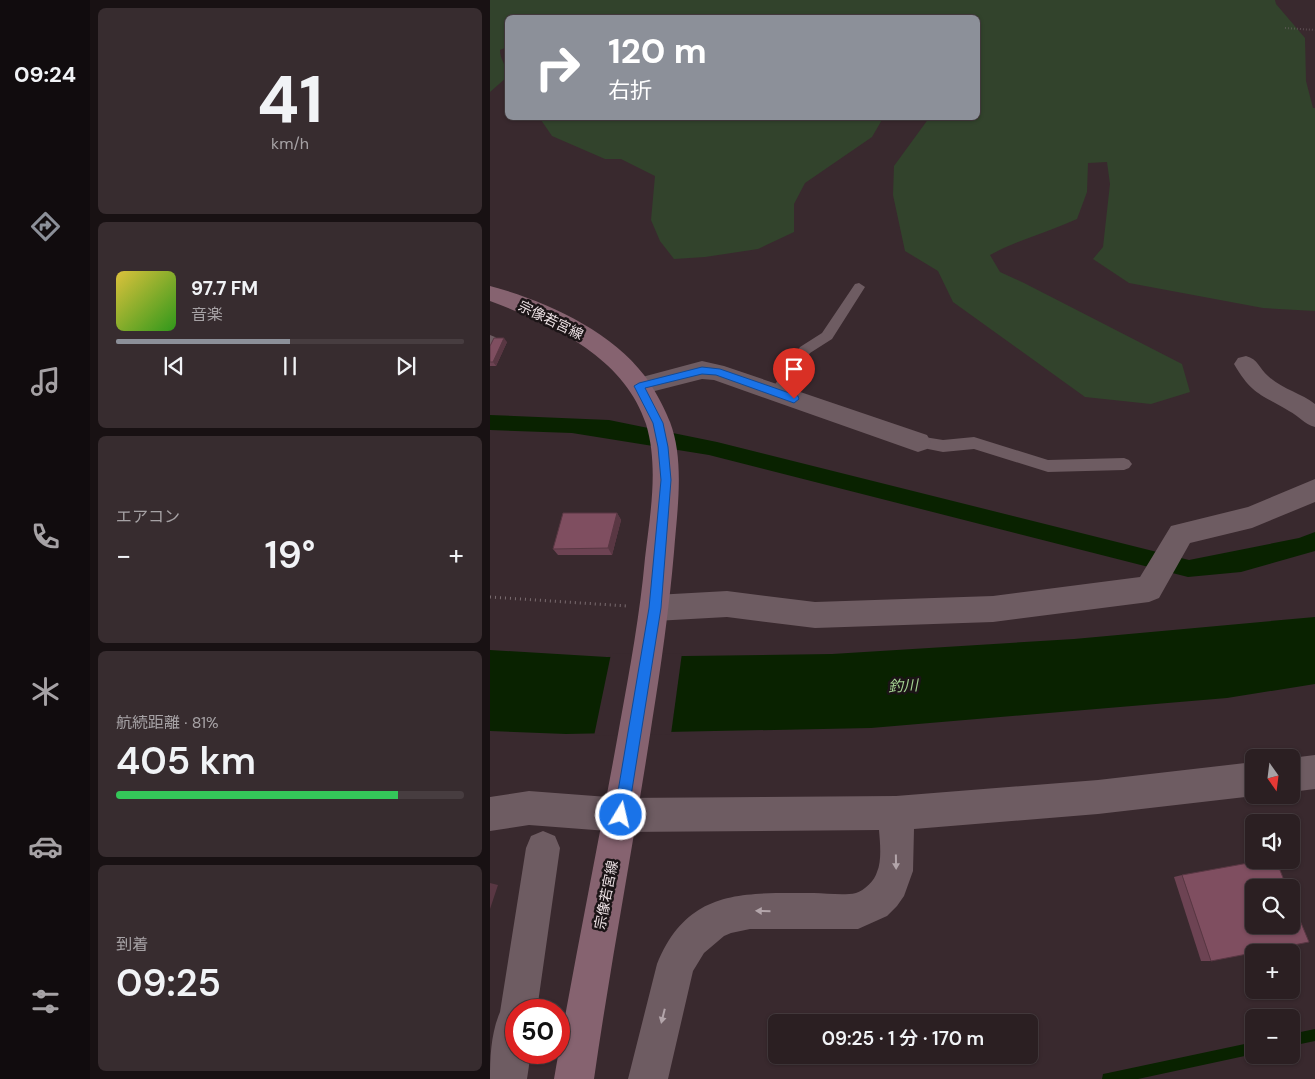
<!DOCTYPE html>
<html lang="ja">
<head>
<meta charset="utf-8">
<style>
	body { margin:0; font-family:"DM Sans","Noto Sans JP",sans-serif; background:#372c2f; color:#f1f3f6; height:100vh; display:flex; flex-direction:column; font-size:19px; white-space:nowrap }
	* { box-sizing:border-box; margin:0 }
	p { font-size:16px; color:#a6a2a5 }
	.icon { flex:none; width:28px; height:28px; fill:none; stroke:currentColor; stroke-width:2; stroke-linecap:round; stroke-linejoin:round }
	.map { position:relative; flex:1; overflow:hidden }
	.side { display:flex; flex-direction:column; gap:8px; padding:8px; background:#181113; width:400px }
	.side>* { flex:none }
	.guide { position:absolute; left:15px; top:15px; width:475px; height:105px; border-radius:8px; box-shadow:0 1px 4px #0004,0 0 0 1px #473d40; background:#8c9099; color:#fff; overflow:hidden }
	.needle { width:32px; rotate:166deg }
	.tools { position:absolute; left:755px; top:749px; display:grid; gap:10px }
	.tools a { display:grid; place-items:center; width:55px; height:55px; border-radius:8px; background:#2b1f22; box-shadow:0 1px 4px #0004,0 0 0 1px #473d40; font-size:25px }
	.speed { position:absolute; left:15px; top:999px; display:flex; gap:10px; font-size:25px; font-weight:700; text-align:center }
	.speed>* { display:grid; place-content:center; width:65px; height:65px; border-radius:50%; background:#2b1f22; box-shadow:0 1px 4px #0004,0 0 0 1px #473d40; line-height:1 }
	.speed .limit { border:8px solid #d22; background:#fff; color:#111 }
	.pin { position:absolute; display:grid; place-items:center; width:42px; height:42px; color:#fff; margin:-51px -21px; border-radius:50% 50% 50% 0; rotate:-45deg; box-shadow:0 0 5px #0007 }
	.pin .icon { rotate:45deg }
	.me { position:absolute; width:55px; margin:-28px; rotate:9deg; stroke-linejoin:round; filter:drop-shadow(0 0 4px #0008) }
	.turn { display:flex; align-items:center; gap:18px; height:105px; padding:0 20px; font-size:22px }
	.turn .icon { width:65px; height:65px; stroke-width:2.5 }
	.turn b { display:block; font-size:35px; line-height:42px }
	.big { font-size:38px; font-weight:600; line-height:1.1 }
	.side .tile { flex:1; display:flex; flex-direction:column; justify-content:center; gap:8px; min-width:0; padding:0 18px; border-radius:8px; background:#372c2f }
	.side .dial { align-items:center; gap:0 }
	.dial b { font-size:65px; line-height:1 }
	.song { display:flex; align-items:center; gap:15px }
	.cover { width:60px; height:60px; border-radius:8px; background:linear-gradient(135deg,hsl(50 70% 55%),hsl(110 70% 35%)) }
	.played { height:5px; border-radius:2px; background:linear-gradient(90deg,#8c9099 50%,#473d40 50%) }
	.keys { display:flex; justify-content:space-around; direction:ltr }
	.heat { display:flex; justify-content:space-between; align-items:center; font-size:28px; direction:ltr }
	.charge { height:8px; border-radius:4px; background:linear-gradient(90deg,#34c759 81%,#473d40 0) }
	.trip { position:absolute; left:278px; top:1014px; width:270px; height:50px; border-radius:8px; background:#2b1f22; box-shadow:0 1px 4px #0004,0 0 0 1px #473d40; font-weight:600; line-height:50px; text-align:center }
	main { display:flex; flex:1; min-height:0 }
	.tabs { display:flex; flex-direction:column; width:90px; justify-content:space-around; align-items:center; background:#110c0e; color:#a6a2a5 }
	.tabs .icon { width:35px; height:35px }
	.tabs .current { color:#8c9099 }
	.tabs b { font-size:22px; color:#f1f3f6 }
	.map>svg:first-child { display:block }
	.green { fill:#32432c }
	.water { fill:#092200 }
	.pier { fill:#39292e }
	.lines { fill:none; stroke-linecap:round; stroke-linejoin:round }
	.stream { fill:#092200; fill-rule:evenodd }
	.path-far1 { stroke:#7a6c70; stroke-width:2; stroke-dasharray:0.5 2.5; stroke-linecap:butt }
	.path { stroke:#7a6c70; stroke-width:3; stroke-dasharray:1 4; stroke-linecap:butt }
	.service { fill:#6e5c62; fill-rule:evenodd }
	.minor { fill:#6e5c62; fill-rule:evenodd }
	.tertiary { fill:#6e5c62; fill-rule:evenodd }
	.secondary { fill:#866370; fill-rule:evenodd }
	.wall { fill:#6d4353 }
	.shaded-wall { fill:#593743 }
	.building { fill:#7f4e60; stroke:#593743 }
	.oneway { fill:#b3a5aa }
	.route { fill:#1a73e8; stroke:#114b97 }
	.labels { text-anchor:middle; stroke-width:5; stroke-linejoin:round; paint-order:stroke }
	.street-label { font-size:14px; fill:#ece1e4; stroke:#1b1416 }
	.water-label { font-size:15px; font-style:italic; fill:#a5d293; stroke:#1b1416 }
</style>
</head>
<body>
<main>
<nav class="tabs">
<b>09:24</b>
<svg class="icon current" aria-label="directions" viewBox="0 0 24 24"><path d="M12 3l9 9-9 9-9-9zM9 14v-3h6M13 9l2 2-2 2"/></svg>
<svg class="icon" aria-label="music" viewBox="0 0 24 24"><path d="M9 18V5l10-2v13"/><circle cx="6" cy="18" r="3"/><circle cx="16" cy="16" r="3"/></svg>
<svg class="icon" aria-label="phone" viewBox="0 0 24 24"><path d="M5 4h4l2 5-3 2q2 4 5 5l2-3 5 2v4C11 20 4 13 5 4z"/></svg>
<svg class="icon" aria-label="climate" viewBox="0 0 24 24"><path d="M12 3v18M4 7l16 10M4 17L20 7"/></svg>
<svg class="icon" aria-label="car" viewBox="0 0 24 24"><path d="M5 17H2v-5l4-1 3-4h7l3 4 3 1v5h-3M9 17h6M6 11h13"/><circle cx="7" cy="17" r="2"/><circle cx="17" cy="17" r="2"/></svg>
<svg class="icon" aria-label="filters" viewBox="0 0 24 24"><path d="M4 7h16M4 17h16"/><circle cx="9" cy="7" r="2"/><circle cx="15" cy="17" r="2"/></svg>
</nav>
<section class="side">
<div class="tile dial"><b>41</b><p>km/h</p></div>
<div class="tile">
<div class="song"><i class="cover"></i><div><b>97.7 FM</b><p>音楽</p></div></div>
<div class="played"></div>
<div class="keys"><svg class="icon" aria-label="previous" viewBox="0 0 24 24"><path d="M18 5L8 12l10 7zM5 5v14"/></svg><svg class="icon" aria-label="pause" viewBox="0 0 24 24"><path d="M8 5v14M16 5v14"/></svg><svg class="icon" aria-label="next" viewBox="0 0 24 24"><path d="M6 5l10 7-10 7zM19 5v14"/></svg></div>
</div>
<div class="tile"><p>エアコン</p>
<div class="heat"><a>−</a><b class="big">19°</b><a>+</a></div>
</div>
<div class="tile"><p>航続距離 · 81%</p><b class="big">405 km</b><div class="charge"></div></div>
<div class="tile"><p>到着</p><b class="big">09:25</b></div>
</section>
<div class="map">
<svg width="825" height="1079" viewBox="0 0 825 1079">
	<rect width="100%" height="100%" fill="#39292e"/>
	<!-- green -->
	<g class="green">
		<path d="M0 0H785L786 4 815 38 816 81 823 108H825V311L773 308 639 283 603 259 613 247 620 184 617 162 598 163 597 192 587 219C559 232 527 240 500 255L510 272 534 283 692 364 700 392 661 404 595 397 463 302 448 271 415 251 403 195 404 166 439 118H488V18H18L17 47 10 50C10 61 18 66 17 77L0 92Z"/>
		<path d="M53 118H393L382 137 315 183 304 204V232L268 249 215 257 184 259 170 241 161 220 165 176 131 159H115L62 136 51 120Z"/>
	</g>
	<!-- water -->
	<g class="water">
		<path d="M0 415 119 420 227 442 699 560 809 538 825 532V551L751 572 698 577 219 455 82 433 0 430Z"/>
		<path d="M825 617V684L737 698 381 728 76 734 0 731V650L117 657 342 654 584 639Z"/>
	</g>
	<!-- pier -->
	<path class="pier" d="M192 653 181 734 104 736 121 654Z"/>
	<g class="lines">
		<!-- stream -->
		<g class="stream">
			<path d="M825 1029V1041L801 1046V1034Z"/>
			<path d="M764 1042V1054L648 1079H612L613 1074 618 1073Z"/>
		</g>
		<!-- path-far1 -->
		<path class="path-far1" d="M795 28 825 30"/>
		<!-- path -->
		<path class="path" d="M0 597 137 606"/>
		<!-- service -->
		<g class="service">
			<path d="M369 283 375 287 342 339 320 353 292 397 287 398 282 397 280 393 282 389 310 347 332 333 365 284Z"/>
			<path d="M0 335 5 337 11 343 5 354 0 356Z"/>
			<path d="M428 436 453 440 484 437 558 460 634 458 639 460 642 464 639 468 634 470 558 472 484 449 453 452 423 446 421 442 423 438Z"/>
		</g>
		<!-- minor -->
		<g class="minor">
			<path d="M756 356C768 359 769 368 778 376 792 389 811 393 825 404V427C814 424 809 416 799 411 771 394 762 395 744 364L748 358Z"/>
			<path d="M212 361 234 366 437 435 441 442 437 449 428 452 224 380 212 379 149 395 141 392 137 386 141 380Z"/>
			<path d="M825 479V502L762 528 700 543 669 598 659 602 503 622 325 628 237 617 165 621 155 617 150 608 155 599 165 595 237 591 325 602 503 596 650 577 681 526 758 507Z"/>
			<path d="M39 791 131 798 143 803 148 815 143 827 131 832 39 825 0 831V797Z"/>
		</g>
		<!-- tertiary -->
		<g class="tertiary">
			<path d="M825 755V789L801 792V758Z"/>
			<path d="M764 762V795H766L764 796 608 814 424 829 423 871 414 896 407 906 397 916 368 929H260L241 933 234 936 214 953 203 971 178 1079H138L167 964C198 888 253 893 324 893 336 893 353 896 366 893 374 891 385 880 387 872 392 860 390 843 389 830L131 832 119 827 114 815 119 803 131 798 406 796 608 780Z"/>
			<path d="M53 831 65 836 70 848 47 1010H26V1052H41L37 1079H0C0 1057 1 1033 10 1012L36 848 41 836Z"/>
		</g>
		<!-- secondary -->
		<path class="secondary" d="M0 286C53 300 120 330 154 375 163 386 175 409 180 422 195 461 187 512 184 552 179 610 171 666 162 722 144 842 121 960 104 1079H64C84 961 109 842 130 723 140 668 150 614 155 558 160 515 169 467 156 424 134 356 61 324 0 301Z"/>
	</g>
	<!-- wall -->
	<g class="wall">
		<path d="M17 342 6 366H0V346Z"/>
		<path d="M127 513 131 520 122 555H68L63 549Z"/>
		<path d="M692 875 721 961H711L684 877Z"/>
	</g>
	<!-- shaded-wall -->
	<g class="shaded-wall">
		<path d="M14 338 17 342 6 366 3 362Z"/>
		<path d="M127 513 131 520 122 555 118 548Z"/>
		<path d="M0 883 8 885 0 909Z"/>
	</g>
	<!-- building -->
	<g class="building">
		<path d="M4 338H14L3 362H0V346Z"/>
		<path d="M73 513H127L118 548 63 549Z"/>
		<path d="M775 860H786L797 888H764V925H801V899L819 942 721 961 692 875Z"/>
	</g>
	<!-- one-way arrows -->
	<defs><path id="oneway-solid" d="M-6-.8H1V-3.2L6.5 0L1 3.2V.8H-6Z" transform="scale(1.25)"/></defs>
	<g class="oneway">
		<use href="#oneway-solid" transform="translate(406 862) rotate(89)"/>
		<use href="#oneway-solid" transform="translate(273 911) rotate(-179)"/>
		<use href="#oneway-solid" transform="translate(173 1016) rotate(104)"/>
	</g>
	<!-- route -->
	<path class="route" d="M212 367 230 369 308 396 309 399 304 403 226 375 212 374 155 388 173 423 178 447 181 480 171 608 138 815 136 820 131 822 126 820 124 815 159 608 171 480 168 447 163 423 144 386 149 383Z"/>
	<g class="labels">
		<!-- street labels -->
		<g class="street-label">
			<text transform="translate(61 320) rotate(26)" y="5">宗像若宮線</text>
			<text transform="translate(116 895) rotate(-79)" y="5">宗像若宮線</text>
		</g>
		<!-- water labels -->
		<g class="water-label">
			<text transform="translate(413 686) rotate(-3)" y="5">釣川</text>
		</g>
	</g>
</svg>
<div class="tools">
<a><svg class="needle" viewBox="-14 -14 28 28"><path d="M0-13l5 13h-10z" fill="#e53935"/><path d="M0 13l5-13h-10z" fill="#a6a2a5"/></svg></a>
<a><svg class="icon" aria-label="sound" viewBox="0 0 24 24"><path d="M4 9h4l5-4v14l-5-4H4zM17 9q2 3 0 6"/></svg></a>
<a><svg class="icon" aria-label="search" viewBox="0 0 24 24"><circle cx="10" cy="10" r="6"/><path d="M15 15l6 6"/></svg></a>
<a>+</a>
<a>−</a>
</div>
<div class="speed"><div class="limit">50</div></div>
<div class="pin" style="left:304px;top:399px;background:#d93025"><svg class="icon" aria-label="arrive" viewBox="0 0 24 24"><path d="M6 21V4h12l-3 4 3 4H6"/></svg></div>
<svg class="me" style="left:131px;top:815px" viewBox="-20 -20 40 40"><circle r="17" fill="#1a73e8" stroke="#fff" stroke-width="3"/><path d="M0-11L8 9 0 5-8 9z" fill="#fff"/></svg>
<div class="trip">09:25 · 1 分 · 170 m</div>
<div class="guide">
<div class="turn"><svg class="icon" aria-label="right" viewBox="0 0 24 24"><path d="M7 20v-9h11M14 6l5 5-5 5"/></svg><div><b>120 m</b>右折</div></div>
</div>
</div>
</main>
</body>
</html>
